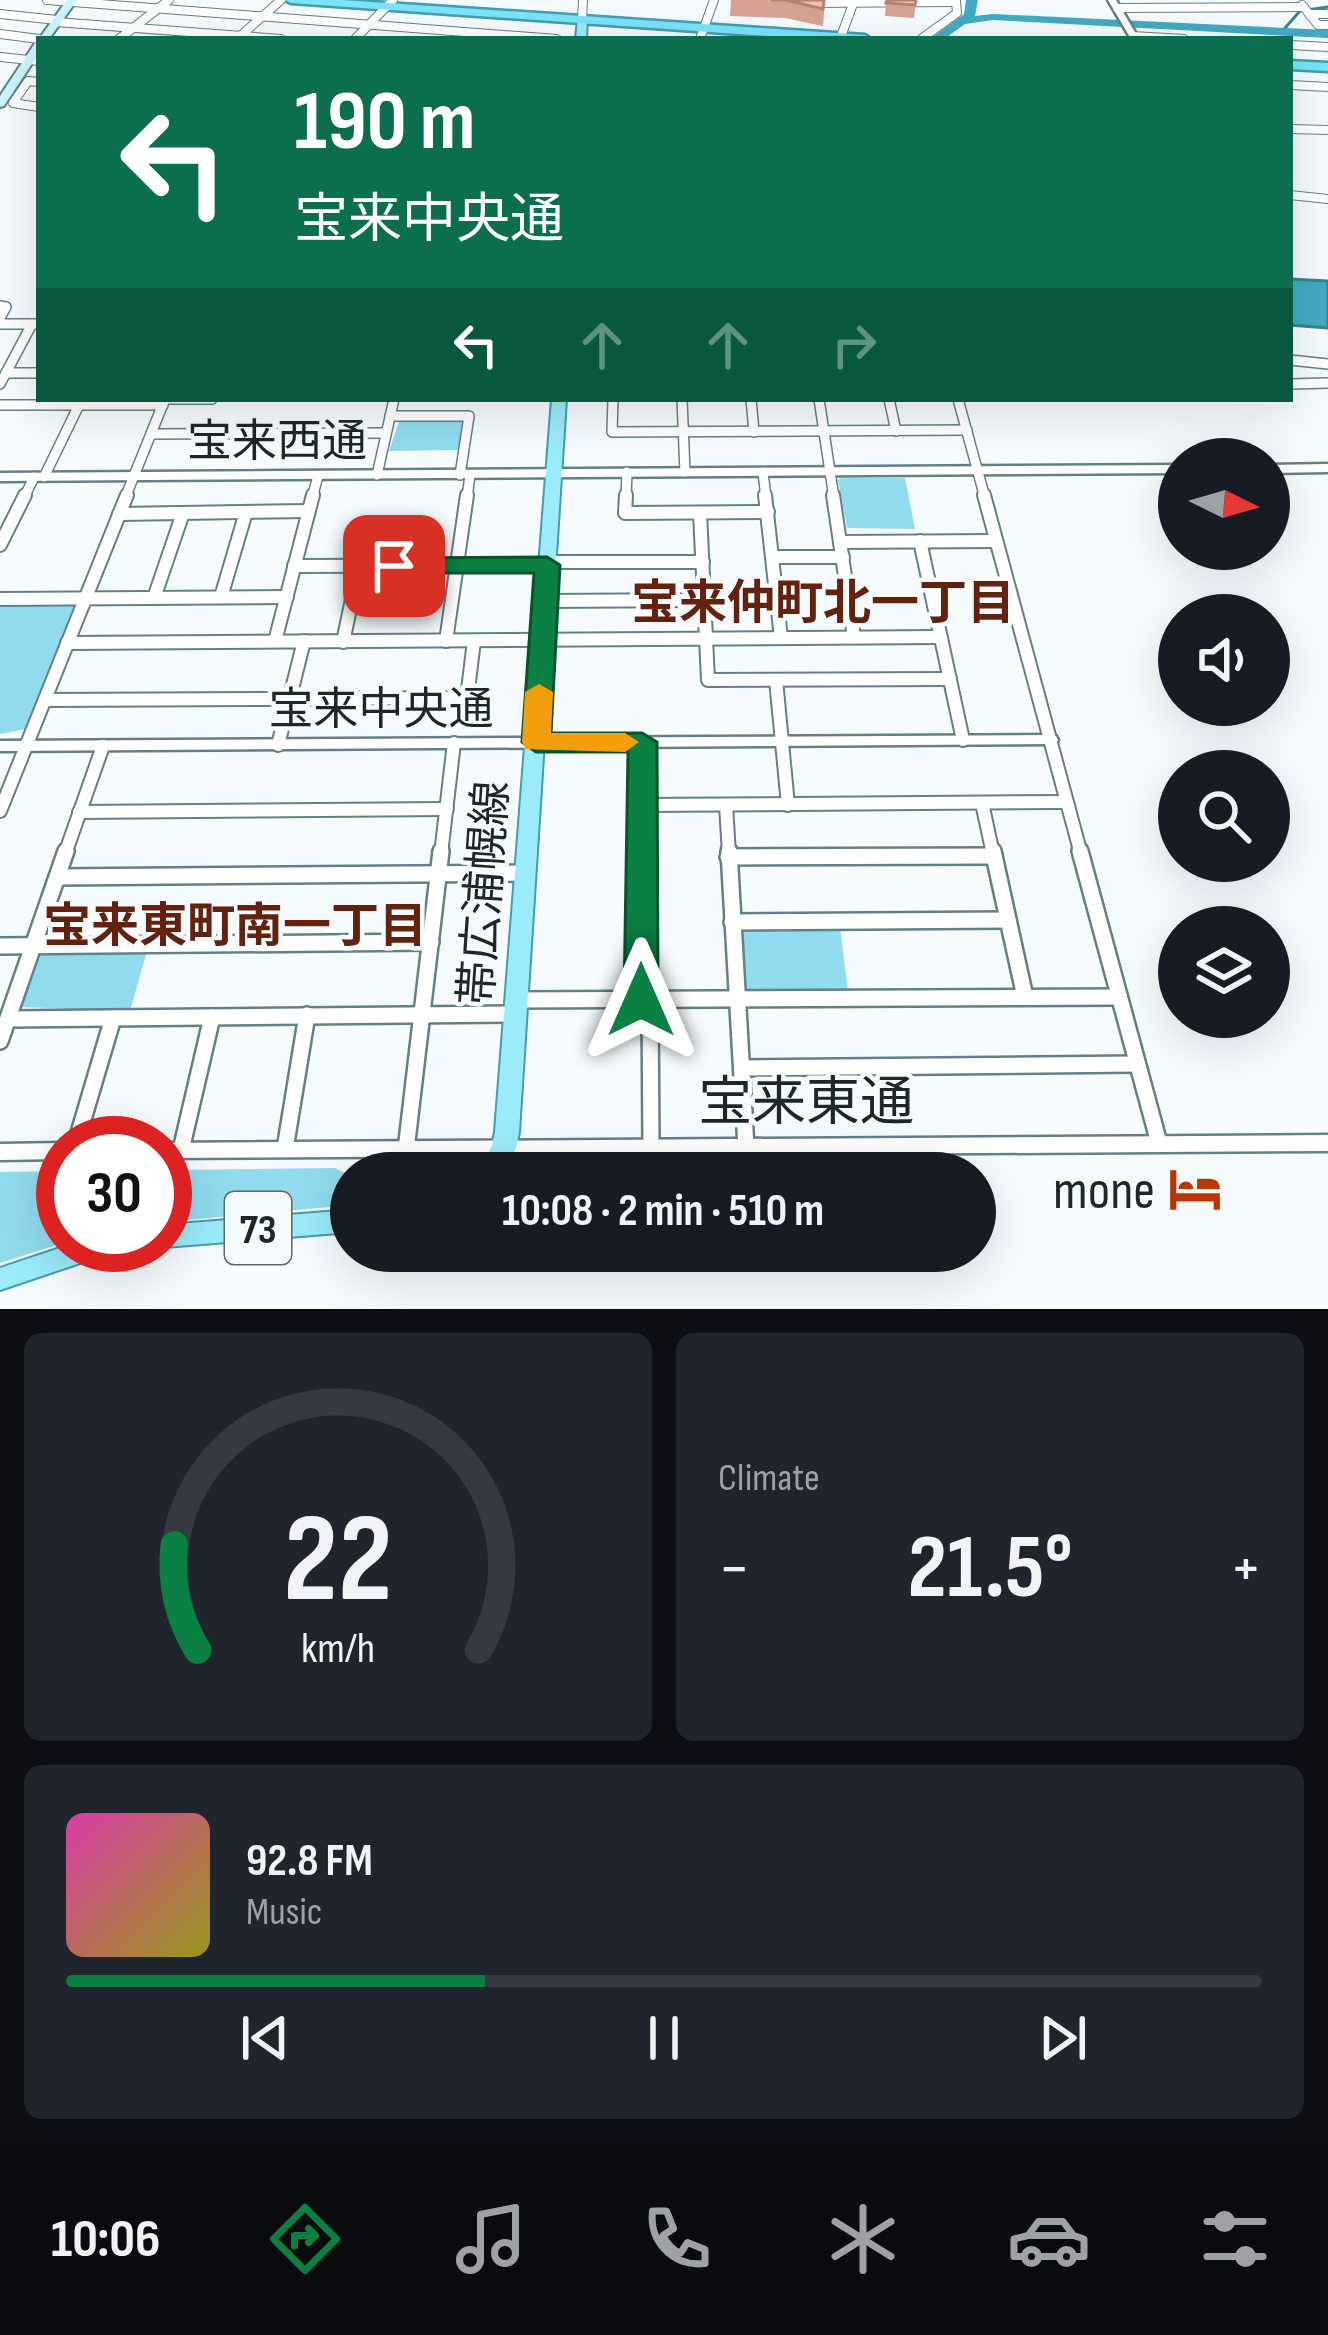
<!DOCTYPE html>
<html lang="en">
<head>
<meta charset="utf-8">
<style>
	body { margin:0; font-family:"Sofia Sans Condensed","Noto Sans JP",sans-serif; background:#20242c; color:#f1f3f6; height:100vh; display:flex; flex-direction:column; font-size:45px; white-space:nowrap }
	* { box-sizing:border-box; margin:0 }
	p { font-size:39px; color:#9ea1a6 }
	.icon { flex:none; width:66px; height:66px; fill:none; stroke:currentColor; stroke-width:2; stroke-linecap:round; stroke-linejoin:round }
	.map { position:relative; height:1309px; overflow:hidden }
	.details { display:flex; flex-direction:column; gap:24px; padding:24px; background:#0d0f14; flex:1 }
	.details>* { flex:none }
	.banner { position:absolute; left:36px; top:36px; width:1257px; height:366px; border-radius:0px; box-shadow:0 12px 48px #0002; background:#0b6e4f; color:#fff; overflow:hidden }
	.needle { width:78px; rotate:95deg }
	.tools { position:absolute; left:1158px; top:438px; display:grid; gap:24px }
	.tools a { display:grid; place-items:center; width:132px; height:132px; border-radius:50%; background:#171b24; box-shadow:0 12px 48px #0002; font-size:60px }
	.speed { position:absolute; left:36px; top:1116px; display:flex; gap:24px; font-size:60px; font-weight:700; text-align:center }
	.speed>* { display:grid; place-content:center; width:156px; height:156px; border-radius:50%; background:#171b24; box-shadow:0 12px 48px #0002; line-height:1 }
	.speed .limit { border:18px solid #d22; background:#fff; color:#111 }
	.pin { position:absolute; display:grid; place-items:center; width:102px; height:102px; color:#fff; margin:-51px; border-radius:24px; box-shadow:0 6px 18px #0006 }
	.me { position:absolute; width:132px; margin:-66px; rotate:0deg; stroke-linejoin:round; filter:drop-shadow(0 0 9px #0008) }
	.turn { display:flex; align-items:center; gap:42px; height:252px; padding:0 60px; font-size:54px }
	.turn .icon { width:156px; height:156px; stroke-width:2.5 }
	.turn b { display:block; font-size:84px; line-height:102px }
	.lanes { display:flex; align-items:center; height:114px; padding:0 60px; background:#0003; justify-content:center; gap:60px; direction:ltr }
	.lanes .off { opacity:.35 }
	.big { font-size:90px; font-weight:700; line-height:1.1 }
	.details .tile { flex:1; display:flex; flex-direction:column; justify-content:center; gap:18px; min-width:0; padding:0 42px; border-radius:18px; background:#20242c }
	.details .dial { align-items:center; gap:0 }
	.dial svg { height:312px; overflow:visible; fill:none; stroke:#363941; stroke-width:7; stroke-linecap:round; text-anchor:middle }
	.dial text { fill:#f1f3f6; stroke:none }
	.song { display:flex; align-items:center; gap:36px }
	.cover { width:144px; height:144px; border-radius:18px; background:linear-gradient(135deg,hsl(320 70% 55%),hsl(60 70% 35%)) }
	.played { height:12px; border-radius:6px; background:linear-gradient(90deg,#0b8043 35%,#363941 35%) }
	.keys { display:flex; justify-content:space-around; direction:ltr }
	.heat { display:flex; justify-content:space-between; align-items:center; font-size:66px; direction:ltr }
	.details .tiles { flex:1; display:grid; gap:24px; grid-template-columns:1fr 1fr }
	.tile:last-child { grid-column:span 2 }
	.trip { position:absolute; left:330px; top:1152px; width:666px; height:120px; border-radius:60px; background:#171b24; box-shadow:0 12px 48px #0002; font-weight:700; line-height:120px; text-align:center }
	.tab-bar { display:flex; height:192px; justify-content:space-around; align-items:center; background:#090b0e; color:#9ea1a6 }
	.tab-bar .icon { width:84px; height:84px }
	.tab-bar .current { color:#0b8043 }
	.tab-bar b { font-size:54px; color:#f1f3f6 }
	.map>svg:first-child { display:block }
	.green { fill:#90dcee }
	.water { fill:#41acc3; stroke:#368495; stroke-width:3 }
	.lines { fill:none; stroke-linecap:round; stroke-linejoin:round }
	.stream { stroke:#368495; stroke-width:3 }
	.river { fill:#41acc3; fill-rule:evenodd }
	.minor-far3-casing { stroke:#638087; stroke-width:10 }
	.minor-far2-casing { stroke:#638087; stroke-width:12 }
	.minor-far1-casing { stroke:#638087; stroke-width:16 }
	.minor-casing { stroke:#638087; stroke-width:20 }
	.tertiary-casing { stroke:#638087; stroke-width:5 }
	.secondary-casing { stroke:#638087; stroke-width:4 }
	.primary-casing { stroke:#439db1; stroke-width:4 }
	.trunk-casing { stroke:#439db1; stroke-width:5 }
	.minor-far3 { stroke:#fff; stroke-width:8 }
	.minor-far2 { stroke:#fff; stroke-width:9 }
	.minor-far1 { stroke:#fff; stroke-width:12 }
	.minor { stroke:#fff; stroke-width:15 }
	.tertiary { fill:#fff; fill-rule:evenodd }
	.secondary { fill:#cdf5fd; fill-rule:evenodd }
	.primary { fill:#9bebfb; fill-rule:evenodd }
	.trunk { fill:#7ae4fa; fill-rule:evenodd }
	.wall { fill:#d8a394 }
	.building { fill:#fbbdac; stroke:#b08478; stroke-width:3 }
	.route { fill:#0b8043; stroke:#07532c; stroke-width:3 }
	.slow { fill:#f59e0b }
	.labels { text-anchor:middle; stroke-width:9; stroke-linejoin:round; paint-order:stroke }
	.shield { fill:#f6fcfe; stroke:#5d676a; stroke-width:3 }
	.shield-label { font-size:42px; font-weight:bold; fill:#1b272a }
	.street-label { font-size:45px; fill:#1b272a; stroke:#f6fcfe }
	.neighbourhood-label { font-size:48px; font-weight:bold; fill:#63210e; stroke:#f6fcfe }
	.near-street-label { font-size:54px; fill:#1b272a; stroke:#f6fcfe }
	.near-poi-label { font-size:54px; fill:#1b272a; stroke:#f6fcfe; text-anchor:end }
</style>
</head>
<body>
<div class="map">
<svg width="1328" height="1309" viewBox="0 0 1328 1309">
	<rect width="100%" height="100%" fill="#f6fcfe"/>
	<!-- green -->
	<g class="green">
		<path d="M400 419 463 422 459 450 389 451Z"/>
		<path d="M841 478H905L915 529 847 528 838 480Z"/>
		<path d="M0 603 76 604 26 729 0 734Z"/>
		<path d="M840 928 848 992 753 994 745 989 742 934 749 929Z"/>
		<path d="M147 951 130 1011 20 1007 36 957 46 952Z"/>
		<path d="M335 1168 351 1176V1205L165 1222V1170Z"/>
		<path d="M63 1171V1243L0 1263V1172Z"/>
	</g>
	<!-- water -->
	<path class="water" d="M1290 279 1328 281V328L1290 325Z"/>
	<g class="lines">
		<!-- stream -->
		<path class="stream" d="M1285 28 1300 11 1328 7"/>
		<!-- river -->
		<path class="river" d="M966 0H978L975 16 993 14 1328 30V38L993 20 965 24 944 39H930L964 14Z"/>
		<!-- minor-far3 casing -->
		<g class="minor-far3-casing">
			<g id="minor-far3">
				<path d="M47 0 557 39"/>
				<path d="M810 3 955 2"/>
				<path d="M1302 5 1318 25H1328"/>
				<path d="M1117 8 1304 7"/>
				<path d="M0 14 57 20"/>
				<path d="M1309 14H1328"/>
				<path d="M582 20 583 0"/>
				<path d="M56 22 281 39"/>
				<path d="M0 34 39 39"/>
				<path d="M1133 36 1184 39"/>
				<path d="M238 38 281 0"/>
				<path d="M119 39 169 0"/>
				<path d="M355 39 393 0"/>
				<path d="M700 39 714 0"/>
				<path d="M840 39 853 4"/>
				<path d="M921 39 957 13 956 1"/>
				<path d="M1290 45 1328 47"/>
				<path d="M0 57 39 61"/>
				<path d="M39 82 28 81 13 103 39 107"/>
				<path d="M1290 85 1328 87"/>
				<path d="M1290 129 1328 130"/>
				<path d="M1290 195 1328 199"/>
			</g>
		</g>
		<!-- minor-far2 casing -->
		<g class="minor-far2-casing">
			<g id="minor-far2">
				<path d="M0 306 6 307 0 318"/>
				<path d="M0 324H38"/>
				<path d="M1290 360 1328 364"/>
				<path d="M6 373H39"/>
				<path d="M0 384 32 324"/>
				<path d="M1290 384 1328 383"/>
				<path d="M165 399H212"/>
				<path d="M613 399 612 432 967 430"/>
				<path d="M682 399 685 472"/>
				<path d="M751 399 754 432"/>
				<path d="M819 399 834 498"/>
				<path d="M889 399 896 431"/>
				<path d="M958 399 985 498"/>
				<path d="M0 405H163"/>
				<path d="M390 416H469L460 475"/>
				<path d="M151 434 386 433"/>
				<path d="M763 472 766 498"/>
				<path d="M377 475 394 399"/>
				<path d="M44 477 79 405"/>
				<path d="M24 498 34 477"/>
				<path d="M125 498 165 399"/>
				<path d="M312 498 318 476"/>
				<path d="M467 498 470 475"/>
				<path d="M626 498 627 472"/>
			</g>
		</g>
		<!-- minor-far1 casing -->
		<g class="minor-far1-casing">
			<g id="minor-far1">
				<path d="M626 495 625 513 768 512"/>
				<path d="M765 495 781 638"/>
				<path d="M833 495 854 637"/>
				<path d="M984 495 1081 854"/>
				<path d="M700 513 708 680 950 679"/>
				<path d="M119 514 308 511"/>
				<path d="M920 541 963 740"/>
				<path d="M840 542 996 541"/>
				<path d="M0 545 25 495"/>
				<path d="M773 557H843"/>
				<path d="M547 562H703"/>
				<path d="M294 566 547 565"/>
				<path d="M221 597 246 512"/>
				<path d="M154 598 183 513"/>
				<path d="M0 599 287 597"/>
				<path d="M544 601 705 600"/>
				<path d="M275 641 313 495"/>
				<path d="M446 641 467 495"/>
				<path d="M343 642 359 566"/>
				<path d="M67 643 940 637"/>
				<path d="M776 680 788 805"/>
				<path d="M45 700 467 698 474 641"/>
				<path d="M642 743V854"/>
				<path d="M278 745 304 641"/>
				<path d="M982 803 993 854"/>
				<path d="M642 805 1066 802"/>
				<path d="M726 805 729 854"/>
				<path d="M0 811 127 495"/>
				<path d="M79 812 447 809"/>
				<path d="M65 854 103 746"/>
				<path d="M441 854 454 743"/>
			</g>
		</g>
		<!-- minor casing -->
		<g class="minor-casing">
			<g id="minor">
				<path d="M642 851V1000"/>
				<path d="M729 851 746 1147"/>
				<path d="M993 851 1025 997"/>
				<path d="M1080 851 1159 1143"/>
				<path d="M728 857 994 856"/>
				<path d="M57 877 526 873"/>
				<path d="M732 922 1008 920"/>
				<path d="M0 946 431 942"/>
				<path d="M517 1000 1119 997"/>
				<path d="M650 1000 651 1146"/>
				<path d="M8 1019 516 1014"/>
				<path d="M0 1041 66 851"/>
				<path d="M742 1068 1137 1064"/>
				<path d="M76 1143 113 1018"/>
				<path d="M285 1149 307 1015"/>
				<path d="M181 1150 212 1017"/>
				<path d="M406 1150 441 851"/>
			</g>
		</g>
		<!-- tertiary casing -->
		<g class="tertiary-casing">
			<g id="tertiary">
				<path d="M1108 0H1116L1139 39H1131Z"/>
				<path d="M1328 464V472L1269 473V465Z"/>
				<path d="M1179 465V473L0 481V473Z"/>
				<path d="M1050 735 1056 736 1058 740 1056 744 0 751V741Z"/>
				<path d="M1328 1135V1151L165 1158V1143H162Z"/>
				<path d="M63 1143V1159L0 1160V1144Z"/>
			</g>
		</g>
		<!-- secondary casing -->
		<g class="secondary-casing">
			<g id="secondary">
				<path d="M67 0H77L49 39H39Z"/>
				<path d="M39 42V53L4 106 0 107V96L35 43Z"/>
			</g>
		</g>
		<!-- primary casing -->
		<g class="primary-casing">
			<g id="primary">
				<path d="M578 18 587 20 586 39H576Z"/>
				<path d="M552 399H566L519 1132 516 1148 502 1173H477L492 1146 495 1132Z"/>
				<path d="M351 1210V1232L165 1247 160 1245H165V1225Z"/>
				<path d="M69 1245H114L110 1253 0 1290V1268Z"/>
			</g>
		</g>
		<!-- trunk casing -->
		<g class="trunk-casing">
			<g id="trunk">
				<path d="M285 0H342L865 35 871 39H812L291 3Z"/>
				<path d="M1290 61 1328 63V71L1290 69Z"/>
			</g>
		</g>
		<!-- minor-far3 -->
		<use href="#minor-far3" class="minor-far3"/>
		<!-- minor-far2 -->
		<use href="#minor-far2" class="minor-far2"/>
		<!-- minor-far1 -->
		<use href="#minor-far1" class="minor-far1"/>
		<!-- minor -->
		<use href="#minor" class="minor"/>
		<!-- tertiary -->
		<use href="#tertiary" class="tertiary"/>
		<!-- secondary -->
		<use href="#secondary" class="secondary"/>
		<!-- primary -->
		<use href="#primary" class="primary"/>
		<!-- trunk -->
		<use href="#trunk" class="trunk"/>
	</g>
	<!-- wall -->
	<g class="wall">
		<path d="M731 0H825L823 26 785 18 730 16Z"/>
		<path d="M916 0 914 18 885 16 886 3Z"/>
	</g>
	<!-- building -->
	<g class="building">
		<path d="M771 0H824L823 9 786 0Z"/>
		<path d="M887 0H916L915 5 886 3Z"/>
	</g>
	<!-- route -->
	<path class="route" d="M547 557 560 565 551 733H642L657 742 658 1000 653 1009 641 1013 629 1009 624 1000 628 752H536L522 742 534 573H394L381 566 394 558Z"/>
	<!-- slow -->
	<path class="slow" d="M539 684 553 692 551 733H625L639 742 625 752 526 749 522 742 525 692Z"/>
	<!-- icons -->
	<defs>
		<g id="hotel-bare" transform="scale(4.14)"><path d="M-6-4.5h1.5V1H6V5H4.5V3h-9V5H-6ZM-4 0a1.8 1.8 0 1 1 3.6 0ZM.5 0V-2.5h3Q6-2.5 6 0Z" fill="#be3504" stroke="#f6fcfe" stroke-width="2.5" paint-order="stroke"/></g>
	</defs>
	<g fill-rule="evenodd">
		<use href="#hotel-bare" x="1195" y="1189"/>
	</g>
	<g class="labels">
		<!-- shield labels -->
		<rect class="shield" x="225" y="1192" width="66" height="72" rx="9"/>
		<g class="shield-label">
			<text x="258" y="1243">73</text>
		</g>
		<!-- street labels -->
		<g class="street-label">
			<text x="277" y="456">宝来西通</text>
			<text x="381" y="724">宝来中央通</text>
			<text transform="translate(483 893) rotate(-86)" y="16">帯広浦幌線</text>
		</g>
		<!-- neighbourhood labels -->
		<g class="neighbourhood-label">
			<text x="823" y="619">宝来仲町北一丁目</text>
			<text x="235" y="942">宝来東町南一丁目</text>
		</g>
		<!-- near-street labels -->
		<g class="near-street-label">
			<text x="806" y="1120">宝来東通</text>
		</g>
		<!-- near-poi labels -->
		<g class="near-poi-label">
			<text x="1155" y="1208">mone</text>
		</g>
	</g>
</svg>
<div class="tools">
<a><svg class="needle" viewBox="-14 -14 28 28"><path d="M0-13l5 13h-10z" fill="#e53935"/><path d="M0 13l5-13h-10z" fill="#9ea1a6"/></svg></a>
<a><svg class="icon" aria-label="sound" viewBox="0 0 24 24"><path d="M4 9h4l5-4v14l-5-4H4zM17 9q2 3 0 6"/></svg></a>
<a><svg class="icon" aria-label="search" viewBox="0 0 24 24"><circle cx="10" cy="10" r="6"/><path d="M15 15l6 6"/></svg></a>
<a><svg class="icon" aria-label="layers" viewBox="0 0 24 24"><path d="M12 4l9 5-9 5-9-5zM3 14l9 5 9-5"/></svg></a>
</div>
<div class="speed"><div class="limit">30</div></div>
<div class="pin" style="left:394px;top:566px;background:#d93025"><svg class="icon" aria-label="arrive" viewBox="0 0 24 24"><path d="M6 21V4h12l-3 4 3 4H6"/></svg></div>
<svg class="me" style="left:641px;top:1000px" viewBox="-20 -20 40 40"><path d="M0-17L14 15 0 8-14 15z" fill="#0b8043" stroke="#fff" stroke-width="4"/></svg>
<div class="trip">10:08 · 2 min · 510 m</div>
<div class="banner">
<div class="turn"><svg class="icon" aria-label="left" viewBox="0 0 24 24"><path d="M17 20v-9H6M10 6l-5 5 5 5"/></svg><div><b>190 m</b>宝来中央通</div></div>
<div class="lanes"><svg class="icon" aria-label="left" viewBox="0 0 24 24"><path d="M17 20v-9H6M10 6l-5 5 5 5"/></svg><svg class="icon off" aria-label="ahead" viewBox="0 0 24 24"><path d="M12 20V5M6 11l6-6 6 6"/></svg><svg class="icon off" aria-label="ahead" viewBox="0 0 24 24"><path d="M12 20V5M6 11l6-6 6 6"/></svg><svg class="icon off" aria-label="right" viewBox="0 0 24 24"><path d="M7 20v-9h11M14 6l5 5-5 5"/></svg></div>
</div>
</div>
<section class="details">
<div class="tiles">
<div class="tile dial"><svg viewBox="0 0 100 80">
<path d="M14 69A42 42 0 1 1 86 69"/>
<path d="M14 69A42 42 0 0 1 8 42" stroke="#0b8043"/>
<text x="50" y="56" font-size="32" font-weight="700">22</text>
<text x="50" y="72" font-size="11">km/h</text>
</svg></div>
<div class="tile"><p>Climate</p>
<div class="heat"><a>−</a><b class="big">21.5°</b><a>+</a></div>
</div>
<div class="tile">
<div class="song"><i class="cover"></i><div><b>92.8 FM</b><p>Music</p></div></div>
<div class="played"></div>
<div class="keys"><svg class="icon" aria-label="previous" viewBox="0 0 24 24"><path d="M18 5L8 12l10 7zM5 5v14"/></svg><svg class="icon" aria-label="pause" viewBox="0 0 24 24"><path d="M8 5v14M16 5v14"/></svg><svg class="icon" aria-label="next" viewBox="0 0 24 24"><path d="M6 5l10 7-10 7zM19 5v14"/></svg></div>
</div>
</div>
</section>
<nav class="tab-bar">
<b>10:06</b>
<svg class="icon current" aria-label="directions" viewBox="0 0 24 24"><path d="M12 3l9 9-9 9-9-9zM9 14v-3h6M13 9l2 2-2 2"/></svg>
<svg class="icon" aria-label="music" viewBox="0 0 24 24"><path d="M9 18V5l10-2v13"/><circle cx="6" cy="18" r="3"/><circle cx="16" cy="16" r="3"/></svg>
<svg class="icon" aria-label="phone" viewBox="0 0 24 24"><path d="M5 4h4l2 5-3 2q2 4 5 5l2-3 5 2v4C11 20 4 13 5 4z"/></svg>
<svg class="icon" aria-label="climate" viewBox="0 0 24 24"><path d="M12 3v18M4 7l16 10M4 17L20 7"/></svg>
<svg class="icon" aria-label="car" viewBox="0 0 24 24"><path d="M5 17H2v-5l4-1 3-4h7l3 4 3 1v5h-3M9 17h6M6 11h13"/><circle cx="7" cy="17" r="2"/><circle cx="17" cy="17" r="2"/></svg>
<svg class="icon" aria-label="filters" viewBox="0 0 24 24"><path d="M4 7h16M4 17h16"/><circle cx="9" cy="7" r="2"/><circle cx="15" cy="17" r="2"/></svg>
</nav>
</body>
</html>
